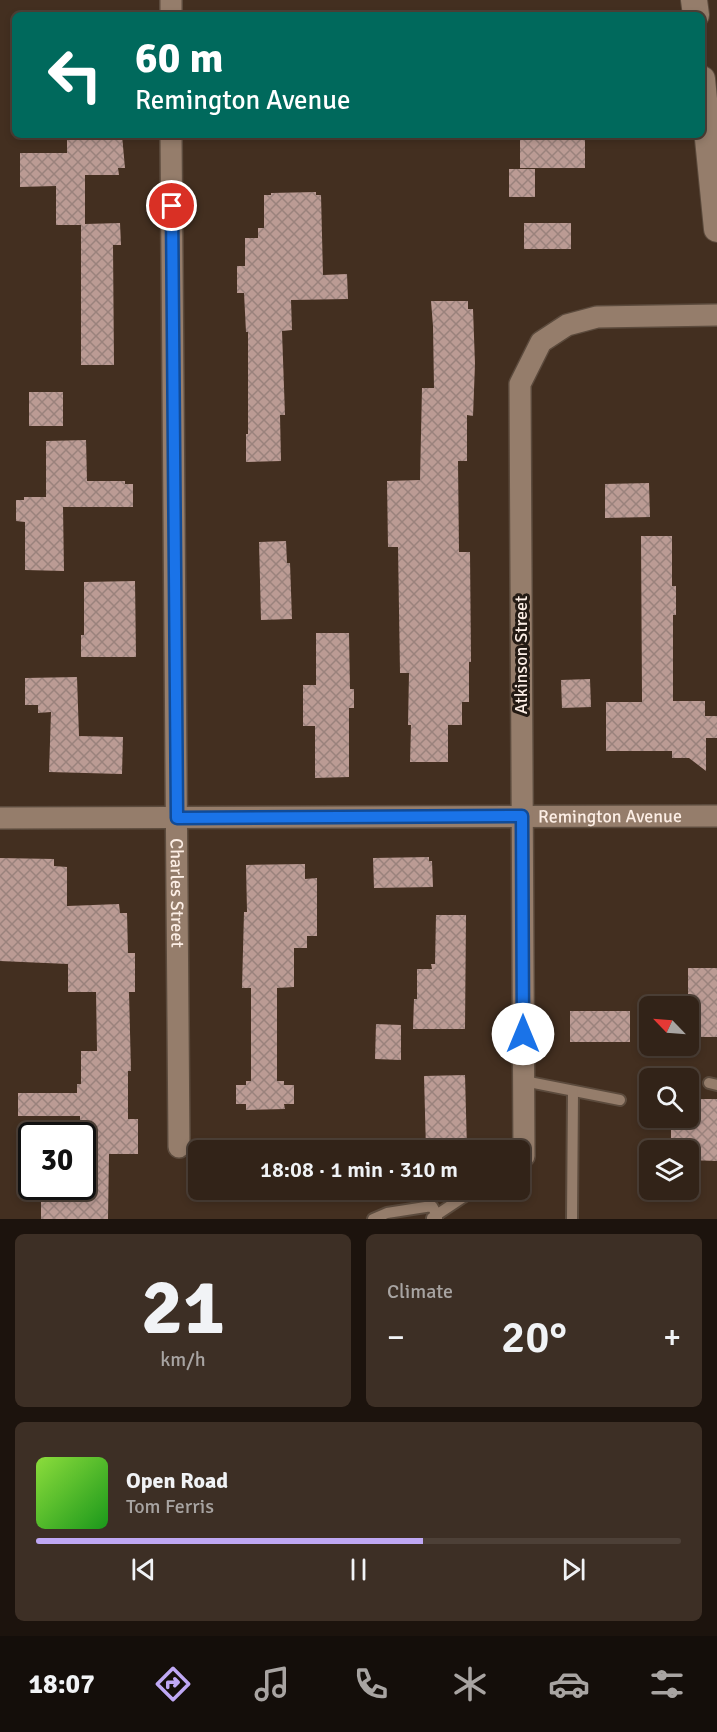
<!DOCTYPE html>
<html lang="en">
<head>
<meta charset="utf-8">
<style>
	body { margin:0; font-family:Signika,sans-serif; background:#3d2f25; color:#f1f3f6; height:100vh; display:flex; flex-direction:column; font-size:22px; white-space:nowrap }
	* { box-sizing:border-box; margin:0 }
	p { font-size:20px; color:#a8a4a2 }
	.icon { flex:none; width:33px; height:33px; fill:none; stroke:currentColor; stroke-width:2; stroke-linecap:round; stroke-linejoin:round }
	.map { position:relative; height:1219px; overflow:hidden }
	.side { display:flex; flex-direction:column; gap:15px; padding:15px; background:#1c130d; flex:1 }
	.side>* { flex:none }
	.hud { position:absolute; left:12px; top:12px; width:693px; height:126px; border-radius:9px; box-shadow:0 3px 9px #0003,0 0 0 2px #4d4037; background:#00695c; color:#fff; overflow:hidden }
	.needle { width:39px; rotate:295deg }
	.controls { position:absolute; left:639px; top:996px; display:grid; gap:12px }
	.controls a { display:grid; place-items:center; width:60px; height:60px; border-radius:9px; background:#322318; box-shadow:0 3px 9px #0003,0 0 0 2px #4d4037; font-size:30px }
	.speed { position:absolute; left:18px; top:1122px; display:flex; gap:12px; font-size:30px; font-weight:700; text-align:center }
	.speed>* { display:grid; place-content:center; width:78px; height:78px; border-radius:50%; background:#322318; box-shadow:0 3px 9px #0003,0 0 0 2px #4d4037; line-height:1 }
	.speed .limit { border:3px solid #111; border-radius:9px; background:#fff; color:#111 }
	.pin { position:absolute; display:grid; place-items:center; width:51px; height:51px; color:#fff; margin:-26px; border:3px solid #fff; border-radius:50%; box-shadow:0 2px 6px #0007 }
	.me { position:absolute; width:66px; margin:-33px; rotate:0deg; stroke-linejoin:round; filter:drop-shadow(0 0 4px #0008) }
	.turn { display:flex; align-items:center; gap:21px; height:126px; padding:0 24px; font-size:27px }
	.turn .icon { width:78px; height:78px; stroke-width:2.5 }
	.turn b { display:block; font-size:42px; line-height:51px }
	.big { font-size:45px; font-weight:600; line-height:1.1 }
	.side .card { flex:1; display:flex; flex-direction:column; justify-content:center; gap:9px; min-width:0; padding:0 21px; border-radius:9px; background:#3d2f25 }
	.side .dial { align-items:center; gap:0 }
	.dial b { font-size:78px; line-height:1 }
	.song { display:flex; align-items:center; gap:18px }
	.cover { width:72px; height:72px; border-radius:9px; background:linear-gradient(135deg,hsl(90 70% 55%),hsl(120 70% 35%)) }
	.played { height:6px; border-radius:3px; background:linear-gradient(90deg,#bfa8f4 60%,#4d4037 60%) }
	.keys { display:flex; justify-content:space-around; direction:ltr }
	.heat { display:flex; justify-content:space-between; align-items:center; font-size:33px; direction:ltr }
	.side .tiles { flex:1; display:grid; gap:15px; grid-template-columns:1fr 1fr }
	.card:last-child { grid-column:span 2 }
	.trip { position:absolute; left:188px; top:1140px; width:342px; height:60px; border-radius:9px; background:#322318; box-shadow:0 3px 9px #0003,0 0 0 2px #4d4037; font-weight:600; line-height:60px; text-align:center }
	.tab-bar { display:flex; height:96px; justify-content:space-around; align-items:center; background:#140e0a; color:#a8a4a2 }
	.tab-bar .icon { width:42px; height:42px }
	.tab-bar .selected { color:#bfa8f4 }
	.tab-bar b { font-size:27px; color:#f1f3f6 }
	.map>svg:first-child { display:block }
	.building { fill:url(#building-cross-hatch) }
	.lines { fill:none; stroke-linecap:round; stroke-linejoin:round }
	.service-casing { stroke:#5c4b3d; stroke-width:14 }
	.minor-casing { stroke:#5c4b3d; stroke-width:24 }
	.tertiary-casing { stroke:#5c4b3d; stroke-width:28 }
	.service { stroke:#957d6b; stroke-width:10 }
	.minor { stroke:#957d6b; stroke-width:21 }
	.tertiary { stroke:#957d6b; stroke-width:26 }
	.route-casing { stroke:#114b97; stroke-width:15 }
	.route { stroke:#1a73e8; stroke-width:10 }
	.labels { text-anchor:middle; stroke-width:6; stroke-linejoin:round; paint-order:stroke }
	.street-label { font-size:18px; fill:#fceee5; stroke:#231a13 }
</style>
</head>
<body>
<div class="map">
<svg width="717" height="1219" viewBox="0 0 717 1219">
	<defs>
		<pattern id="building-cross-hatch" width="8" height="8" patternUnits="userSpaceOnUse" patternTransform="scale(1.5)"><rect width="8" height="8" fill="#bb9b94"/><path d="M0 0l8 8M0 8l8-8" fill="none" stroke="#9a827c"/></pattern>
	</defs>
	<rect width="100%" height="100%" fill="#432f20"/>
	<!-- building -->
	<g class="building">
		<path d="M67 135H122L125 168H118L119 175H85V224L120 223 121 245H113L114 365H81V225H56V186L20 187V153H67Z"/>
		<path d="M520 139 585 140V168H520Z"/>
		<rect x="509" y="169" width="26" height="28"/>
		<path d="M316 192V195H321L323 275 347 274 348 299 291 300 292 330 282 331 285 415H280L281 461 246 462V434H248V332H246L244 293H237V266H245V238H258V228H264V195H271V193Z"/>
		<rect x="524" y="223" width="47" height="26"/>
		<path d="M431 301H468V309H473L475 364 473 416 467 415V461H458L459 552H470L471 662H469V702H462V725H448V762H410L411 725H408L409 673H400L398 547H388L387 481 420 480 422 388H434L433 326Z"/>
		<rect x="29" y="392" width="34" height="34"/>
		<path d="M86 440 87 481H125V484H133V507H63L64 571 25 570V522L16 521V500H24V497H46V441Z"/>
		<path d="M649 483 650 517 605 518V484Z"/>
		<path d="M641 536H672V586H676V615H673V701H705V716H717V738H706V771L689 758H672V751H606V702H642Z"/>
		<path d="M286 541 287 563H290L292 619 261 620 259 542Z"/>
		<path d="M135 581 136 657H81V635H84V582Z"/>
		<path d="M316 633H349L350 689H354V708H349V777L315 778V726H303V685H316Z"/>
		<path d="M77 677 79 736 123 737 122 774 49 772 51 712 38 713V705H25V678Z"/>
		<path d="M590 679 591 707 562 708 561 680Z"/>
		<path d="M429 857V861H432L433 887 374 888 373 858Z"/>
		<path d="M0 858 54 859V866L67 867V906L119 904 120 913H127L128 953H135V992H129L131 1071H128V1119H138V1154H109L108 1219H41V1186H82V1136H80V1116H18V1093H77V1084H81V1051H97L96 992H68V964L0 961Z"/>
		<path d="M305 864V879L317 878V936H307V948H294V987L277 988V1081H284V1085H294V1104H284L285 1109 246 1110V1104H236V1085H246V1081H251V988H242L244 912H247L246 865Z"/>
		<path d="M436 915H466L465 1029H413L414 999H417V969H432L431 964H435Z"/>
		<rect x="688" y="968" width="29" height="69"/>
		<rect x="570" y="1011" width="60" height="31"/>
		<path d="M376 1024 401 1025V1060L375 1059Z"/>
		<path d="M465 1075 467 1150H426L424 1076Z"/>
		<path d="M688 1099H717V1161L688 1160V1150H671V1118H688Z"/>
	</g>
	<g class="lines">
		<!-- service casing -->
		<g class="service-casing">
			<g id="service">
				<path d="M524 1081 620 1100"/>
				<path d="M709 1083 717 1085"/>
				<path d="M432 1218 474 1190"/>
				<path d="M373 1219 387 1213 432 1206 437 1215V1219"/>
				<path d="M572 1219 573 1091"/>
			</g>
		</g>
		<!-- minor casing -->
		<g class="minor-casing">
			<g id="minor">
				<path d="M171 0V15"/>
				<path id="s1" d="M171 135 179 1147"/>
				<path id="s2" d="M0 818 717 816"/>
				<path d="M524 1156 520 384 541 342 567 325 597 317 717 315"/>
			</g>
		</g>
		<!-- tertiary casing -->
		<g class="tertiary-casing">
			<g id="tertiary">
				<path d="M694 0 696 15"/>
				<path d="M702 79 717 229"/>
			</g>
		</g>
		<!-- service -->
		<use href="#service" class="service"/>
		<!-- minor -->
		<use href="#minor" class="minor"/>
		<!-- tertiary -->
		<use href="#tertiary" class="tertiary"/>
	</g>
	<g class="lines">
		<!-- route casing -->
		<g class="route-casing">
			<path id="route" d="M172 206 177 818 522 816 523 1034"/>
		</g>
		<!-- route -->
		<use href="#route" class="route"/>
	</g>
	<g class="labels">
		<!-- street labels -->
		<g class="street-label">
			<text transform="translate(521 655) rotate(-90)" y="6">Atkinson Street</text>
			<text dy="6" stroke="none"><textPath href="#s2" startOffset="610">Remington Avenue</textPath></text>
			<text dy="6" stroke="none"><textPath href="#s1" startOffset="758">Charles Street</textPath></text>
		</g>
	</g>
</svg>
<div class="controls">
<a><svg class="needle" viewBox="-14 -14 28 28"><path d="M0-13l5 13h-10z" fill="#e53935"/><path d="M0 13l5-13h-10z" fill="#a8a4a2"/></svg></a>
<a><svg class="icon" aria-label="search" viewBox="0 0 24 24"><circle cx="10" cy="10" r="6"/><path d="M15 15l6 6"/></svg></a>
<a><svg class="icon" aria-label="layers" viewBox="0 0 24 24"><path d="M12 4l9 5-9 5-9-5zM3 14l9 5 9-5"/></svg></a>
</div>
<div class="speed"><div class="limit">30</div></div>
<div class="pin" style="left:172px;top:206px;background:#d93025"><svg class="icon" aria-label="arrive" viewBox="0 0 24 24"><path d="M6 21V4h12l-3 4 3 4H6"/></svg></div>
<svg class="me" style="left:523px;top:1034px" viewBox="-20 -20 40 40"><circle r="19" fill="#fff"/><path d="M0-13L10 11 0 6-10 11z" fill="#1a73e8"/></svg>
<div class="trip">18:08 · 1 min · 310 m</div>
<div class="hud">
<div class="turn"><svg class="icon" aria-label="left" viewBox="0 0 24 24"><path d="M17 20v-9H6M10 6l-5 5 5 5"/></svg><div><b>60 m</b>Remington Avenue</div></div>
</div>
</div>
<section class="side">
<div class="tiles">
<div class="card dial"><b>21</b><p>km/h</p></div>
<div class="card"><p>Climate</p>
<div class="heat"><a>−</a><b class="big">20°</b><a>+</a></div>
</div>
<div class="card">
<div class="song"><i class="cover"></i><div><b>Open Road</b><p>Tom Ferris</p></div></div>
<div class="played"></div>
<div class="keys"><svg class="icon" aria-label="previous" viewBox="0 0 24 24"><path d="M18 5L8 12l10 7zM5 5v14"/></svg><svg class="icon" aria-label="pause" viewBox="0 0 24 24"><path d="M8 5v14M16 5v14"/></svg><svg class="icon" aria-label="next" viewBox="0 0 24 24"><path d="M6 5l10 7-10 7zM19 5v14"/></svg></div>
</div>
</div>
</section>
<nav class="tab-bar">
<b>18:07</b>
<svg class="icon selected" aria-label="directions" viewBox="0 0 24 24"><path d="M12 3l9 9-9 9-9-9zM9 14v-3h6M13 9l2 2-2 2"/></svg>
<svg class="icon" aria-label="music" viewBox="0 0 24 24"><path d="M9 18V5l10-2v13"/><circle cx="6" cy="18" r="3"/><circle cx="16" cy="16" r="3"/></svg>
<svg class="icon" aria-label="phone" viewBox="0 0 24 24"><path d="M5 4h4l2 5-3 2q2 4 5 5l2-3 5 2v4C11 20 4 13 5 4z"/></svg>
<svg class="icon" aria-label="climate" viewBox="0 0 24 24"><path d="M12 3v18M4 7l16 10M4 17L20 7"/></svg>
<svg class="icon" aria-label="car" viewBox="0 0 24 24"><path d="M5 17H2v-5l4-1 3-4h7l3 4 3 1v5h-3M9 17h6M6 11h13"/><circle cx="7" cy="17" r="2"/><circle cx="17" cy="17" r="2"/></svg>
<svg class="icon" aria-label="filters" viewBox="0 0 24 24"><path d="M4 7h16M4 17h16"/><circle cx="9" cy="7" r="2"/><circle cx="15" cy="17" r="2"/></svg>
</nav>
</body>
</html>
